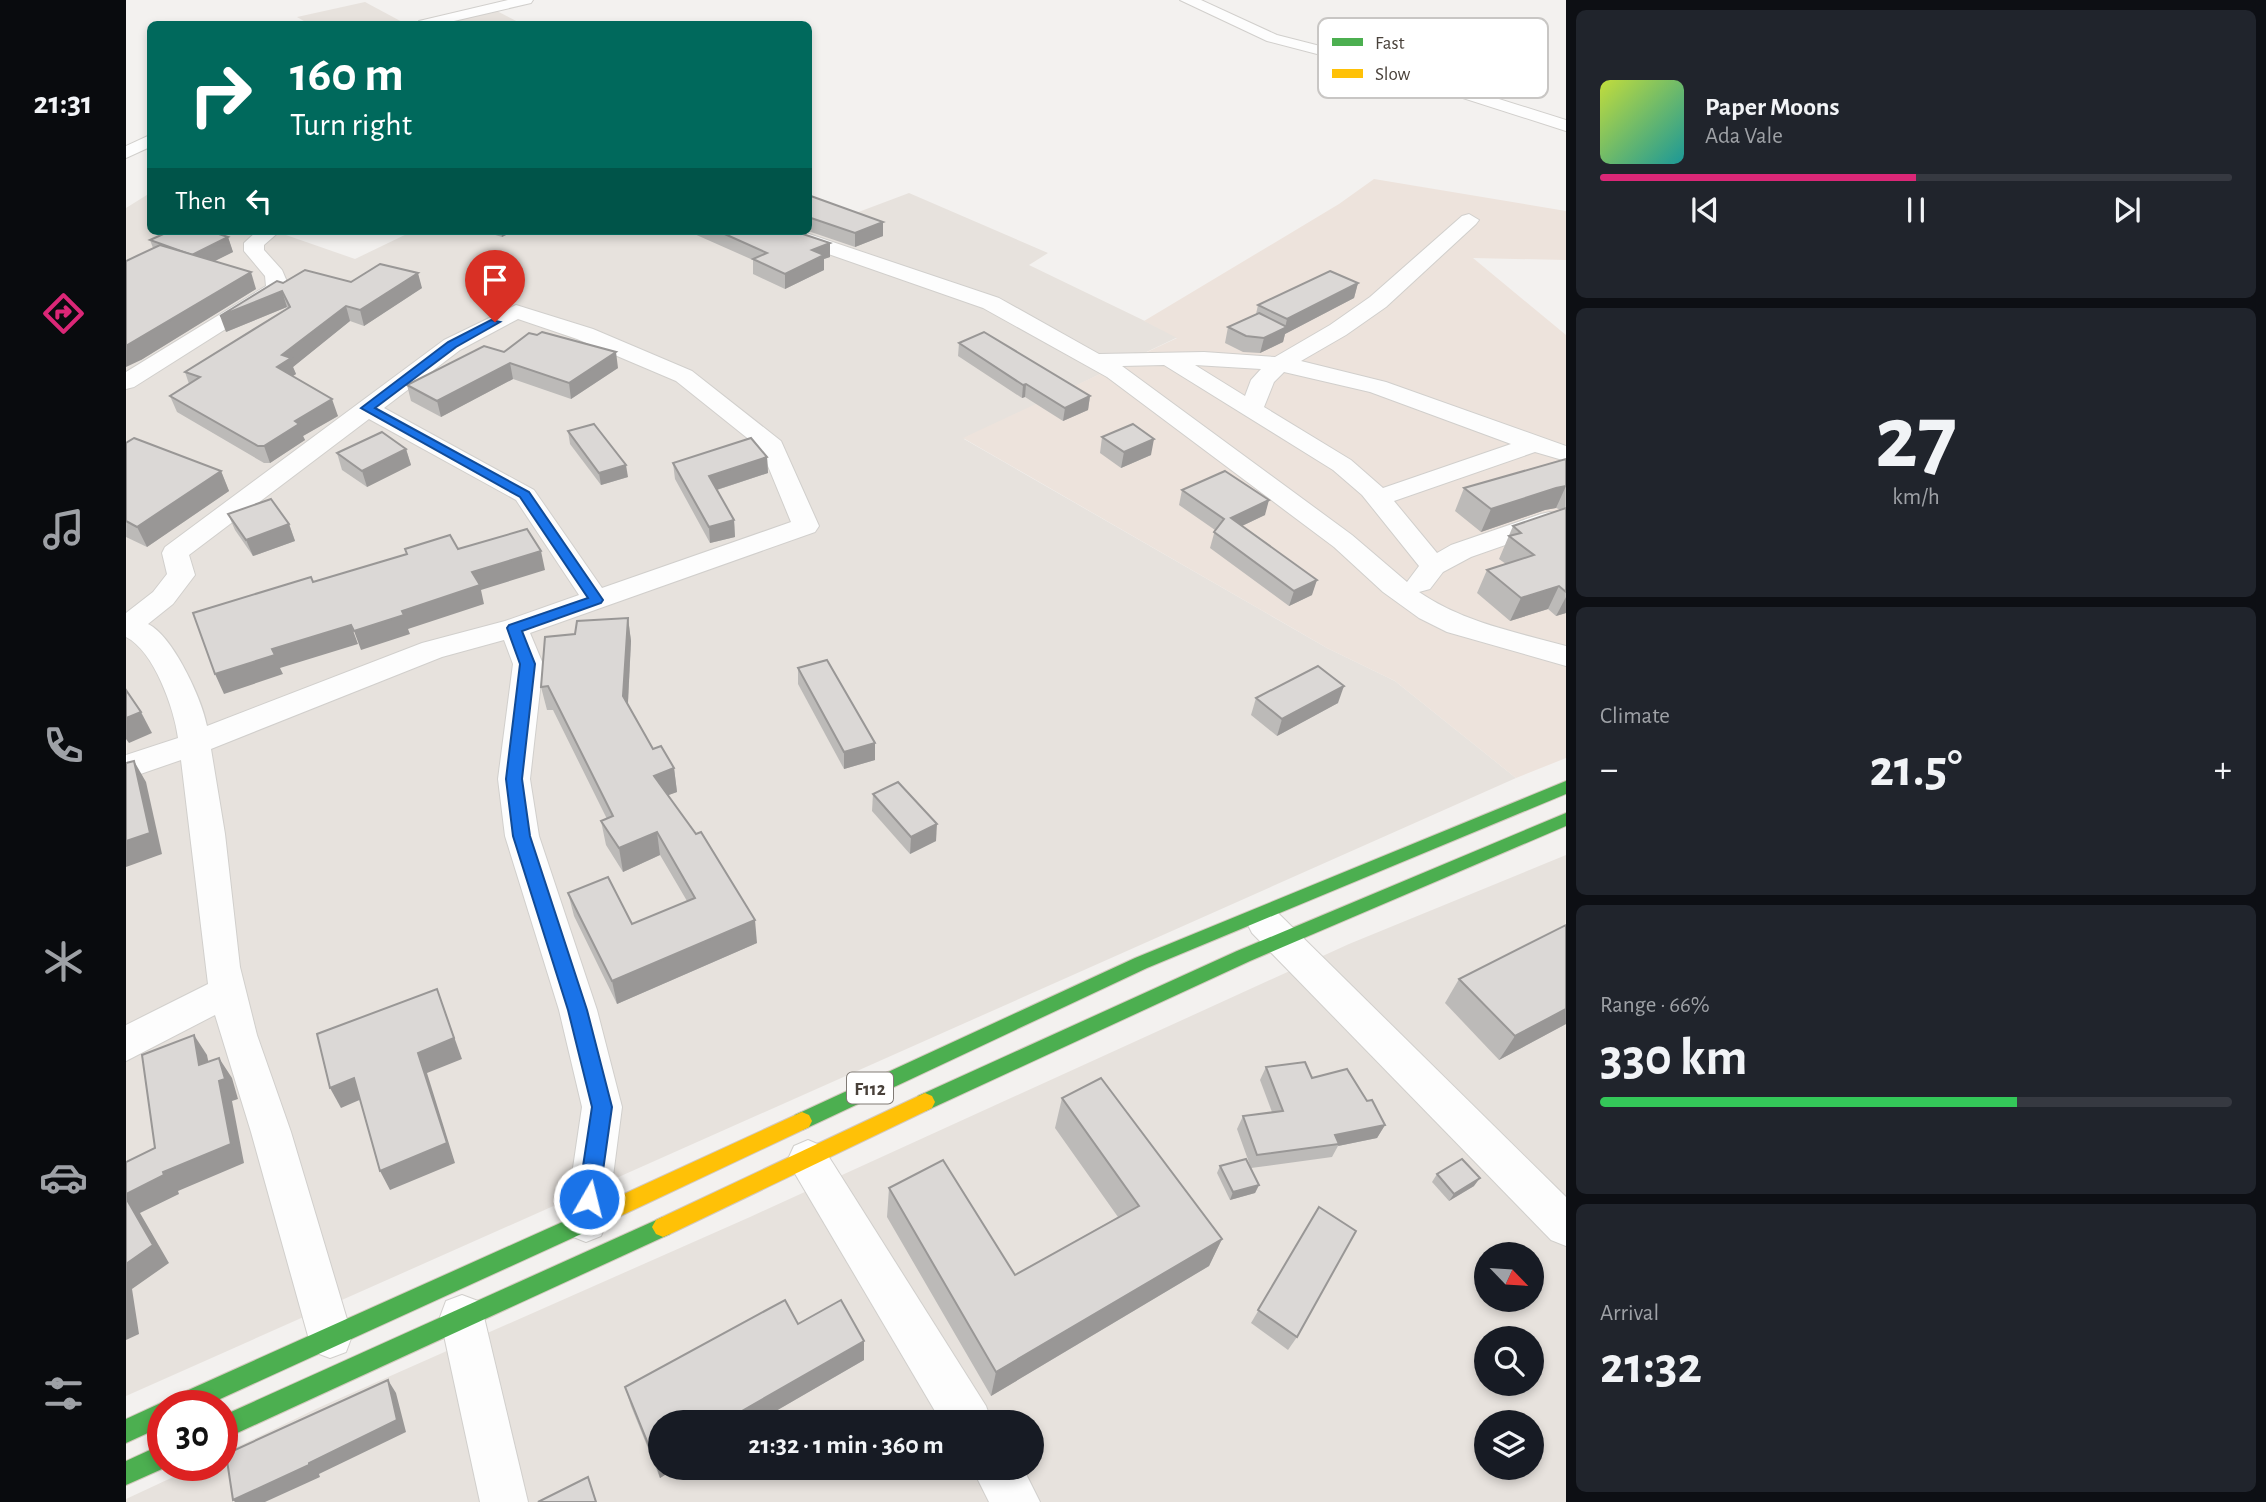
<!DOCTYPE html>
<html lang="en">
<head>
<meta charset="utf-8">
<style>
	body { margin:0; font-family:"Alegreya Sans",sans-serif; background:#20242c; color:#f1f3f6; height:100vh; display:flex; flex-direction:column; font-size:26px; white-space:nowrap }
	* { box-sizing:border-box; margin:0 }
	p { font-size:23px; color:#9ea1a6 }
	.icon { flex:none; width:38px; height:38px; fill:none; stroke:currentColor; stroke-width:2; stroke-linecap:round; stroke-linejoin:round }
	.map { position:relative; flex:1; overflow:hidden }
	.details { display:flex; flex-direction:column; gap:10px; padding:10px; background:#0d0f14; width:700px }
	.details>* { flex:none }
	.top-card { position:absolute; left:21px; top:21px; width:665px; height:214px; border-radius:10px; box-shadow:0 4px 10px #0003; background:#00695c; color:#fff; overflow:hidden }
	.needle { width:46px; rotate:115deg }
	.buttons { position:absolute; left:1348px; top:1242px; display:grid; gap:14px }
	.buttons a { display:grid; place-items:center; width:70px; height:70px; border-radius:50%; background:#171b24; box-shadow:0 4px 10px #0003; font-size:35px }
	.speed { position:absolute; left:21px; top:1390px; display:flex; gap:14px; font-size:35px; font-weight:700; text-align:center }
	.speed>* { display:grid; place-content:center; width:91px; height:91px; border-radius:50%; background:#171b24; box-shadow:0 4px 10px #0003; line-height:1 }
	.speed .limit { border:10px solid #d22; background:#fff; color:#111 }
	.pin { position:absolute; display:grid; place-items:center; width:60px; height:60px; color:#fff; margin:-72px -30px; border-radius:50% 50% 50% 0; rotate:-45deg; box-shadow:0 0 7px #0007 }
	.pin .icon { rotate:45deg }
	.me { position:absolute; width:77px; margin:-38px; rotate:8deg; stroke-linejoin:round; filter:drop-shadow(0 0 5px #0008) }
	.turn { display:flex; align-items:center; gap:24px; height:147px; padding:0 28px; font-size:32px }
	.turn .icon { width:91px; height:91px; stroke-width:2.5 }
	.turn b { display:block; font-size:49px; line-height:60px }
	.then { display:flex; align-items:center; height:66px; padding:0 28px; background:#0003; gap:14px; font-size:26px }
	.big { font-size:52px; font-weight:700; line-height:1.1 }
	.details .card { flex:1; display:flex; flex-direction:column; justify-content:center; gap:10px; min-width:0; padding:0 24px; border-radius:10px; background:#20242c }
	.details .dial { align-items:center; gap:0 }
	.dial b { font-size:91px; line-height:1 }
	.song { display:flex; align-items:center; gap:21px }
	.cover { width:84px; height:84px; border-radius:10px; background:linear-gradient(135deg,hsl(70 70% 55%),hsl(180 70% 35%)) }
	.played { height:7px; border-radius:4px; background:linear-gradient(90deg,#db2777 50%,#363941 50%) }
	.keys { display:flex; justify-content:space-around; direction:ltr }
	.heat { display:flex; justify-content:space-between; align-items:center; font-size:38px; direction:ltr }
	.charge { height:10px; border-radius:5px; background:linear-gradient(90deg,#34c759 66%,#363941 0) }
	.trip { position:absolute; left:522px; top:1410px; width:396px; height:70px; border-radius:35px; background:#171b24; box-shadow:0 4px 10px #0003; font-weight:700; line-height:70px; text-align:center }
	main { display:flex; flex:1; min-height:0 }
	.tab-bar { display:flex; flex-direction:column; width:126px; justify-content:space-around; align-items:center; background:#090b0e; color:#9ea1a6 }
	.tab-bar .icon { width:49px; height:49px }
	.tab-bar .selected { color:#db2777 }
	.tab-bar b { font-size:32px; color:#f1f3f6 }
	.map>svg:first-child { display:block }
	.residential { fill:#e7e2dd; fill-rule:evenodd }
	.commercial { fill:#ede3dc }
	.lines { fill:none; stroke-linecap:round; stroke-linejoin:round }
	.street-casing { stroke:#d1cfcc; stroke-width:2 }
	.fast-casing { stroke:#d4c9be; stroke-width:2 }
	.slow-casing { stroke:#d4c9be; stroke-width:2 }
	.street { fill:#fdfdfd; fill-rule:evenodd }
	.fast { fill:#4caf50; fill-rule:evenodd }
	.slow { fill:#ffc107; fill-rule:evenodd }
	.wall { fill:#bcbab8 }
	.shaded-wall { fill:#999796 }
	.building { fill:#dbd8d6; stroke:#999796; stroke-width:2 }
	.route { fill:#1a73e8; stroke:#114b97; stroke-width:2 }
	.labels { text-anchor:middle; stroke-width:5; stroke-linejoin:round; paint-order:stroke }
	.shield { fill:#fff; stroke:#807a75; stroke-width:2 }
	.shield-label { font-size:19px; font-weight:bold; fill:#49413a }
	.key { fill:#fff; stroke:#c8c6c4; stroke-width:2 }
	.key-label { font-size:19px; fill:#49413a }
</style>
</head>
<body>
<main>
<nav class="tab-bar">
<b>21:31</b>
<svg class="icon selected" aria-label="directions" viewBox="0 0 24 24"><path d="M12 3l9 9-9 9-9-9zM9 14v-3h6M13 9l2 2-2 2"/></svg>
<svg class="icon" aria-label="music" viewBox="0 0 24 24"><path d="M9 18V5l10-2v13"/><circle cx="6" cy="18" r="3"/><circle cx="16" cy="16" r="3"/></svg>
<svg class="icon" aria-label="phone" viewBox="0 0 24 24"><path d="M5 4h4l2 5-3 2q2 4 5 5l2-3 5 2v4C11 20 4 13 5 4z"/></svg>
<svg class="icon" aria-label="climate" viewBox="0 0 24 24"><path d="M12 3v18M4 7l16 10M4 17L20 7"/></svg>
<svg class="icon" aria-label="car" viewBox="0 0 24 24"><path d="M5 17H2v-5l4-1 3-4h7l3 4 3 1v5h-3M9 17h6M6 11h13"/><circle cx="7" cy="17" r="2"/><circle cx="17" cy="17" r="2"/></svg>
<svg class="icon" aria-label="filters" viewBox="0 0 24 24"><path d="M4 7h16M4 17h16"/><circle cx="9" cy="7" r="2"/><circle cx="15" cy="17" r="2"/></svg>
</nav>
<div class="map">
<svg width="1440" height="1502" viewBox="0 0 1440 1502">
	<rect width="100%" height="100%" fill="#f3f1ef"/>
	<!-- residential -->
	<g class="residential">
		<path d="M239 2 280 24H183L171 17Z"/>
		<path d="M361 6 396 24H283Z"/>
		<path d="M24 193V231H165L160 235 229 259 287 231H682L783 193 922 253 903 265 1052 337 838 439 1201 648 1269 681 1390 778 0 1396V208Z"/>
		<path d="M1440 855V1502H0V1499L73 1465H96V1454L192 1408 624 1217 1223 944ZM1360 1255H1405V1300H1360ZM1360 1339H1405V1384H1360ZM534 1423H905V1468H534ZM1360 1423H1405V1468H1360Z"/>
	</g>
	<!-- commercial -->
	<path class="commercial" d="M1248 179 1440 211V260L1347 258 1440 335V758L1390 778 1269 681 1201 648 837 438 1051 338 1018 321 1213 204Z"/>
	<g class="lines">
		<!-- street casing -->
		<g class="street-casing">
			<g id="street">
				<path d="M382 0H407L405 3 315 24H291L293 21Z"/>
				<path d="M1054 0H1075L1151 35 1249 60 1440 120V131L1237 66 1141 41Z"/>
				<path d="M24 135V147L0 158V146Z"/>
				<path d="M1343 214 1353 220 1350 224 1260 307 1220 335 1175 361 1260 382 1440 446V461L1409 452 1268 501 1311 553 1325 545 1415 514 1424 512 1433 514 1437 520 1433 526 1345 557 1317 572 1304 589 1293 592C1337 622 1389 632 1440 646V666L1321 632 1293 618 1257 592 1208 547 981 377 857 308 648 235 645 231H674L873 298 973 354 1078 352 1149 357 1204 325 1244 297 1336 216ZM1038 365 1207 470 1236 495 1293 566 1281 582 1226 535 996 366ZM1069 365 1135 369 1125 380 1119 396ZM1158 372 1244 392 1385 444 1257 488 1225 460 1138 407 1148 382Z"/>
				<path d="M131 231H154L138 245V250L156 270 162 284 155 294 8 387 0 389V372L140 286 139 276 118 251V243Z"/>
				<path d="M390 305 467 329 566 371 655 441 693 526 689 532 404 633 417 664 404 779 413 836 471 1010 496 1107 481 1222 475 1236 460 1242 445 1236 439 1222 456 1107 433 1010 379 836 372 779 387 664 378 640 316 657 85 749 99 834 114 967 131 1035 165 1132 226 1336 220 1352 204 1358 188 1352 182 1336 125 1132 89 1015 0 1061V1025L82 984 55 760 0 779V755L52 738C48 708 28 651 0 637V613L27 592 41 574 36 553 39 547 318 340ZM392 319 451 339 550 381 635 449 665 522 476 588 408 490 258 408 334 350ZM243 419 390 500 453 595 379 621 296 643 81 726C76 699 47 636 22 624L47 604 69 575 63 555Z"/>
				<path d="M1139 909 1152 913 1440 1197V1246L1425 1240 1126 933 1121 923 1126 913Z"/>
				<path d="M682 1140 696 1146 860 1406 866 1423H816L668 1172 662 1159 668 1146Z"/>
				<path d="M336 1295 352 1301 358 1317 402 1502H354L314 1317 320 1301Z"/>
				<path d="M846 1468H897L914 1502H863Z"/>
			</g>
		</g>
		<!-- fast casing -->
		<g class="fast-casing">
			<g id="fast">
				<path d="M1440 781V794L1021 968 683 1127 676 1130 669 1127 666 1121 669 1115 1009 958Z"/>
				<path d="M1440 813V826L1124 961 806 1108 799 1111 792 1108 789 1102 792 1096 1111 951Z"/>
				<path d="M481 1202 488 1205 492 1212 488 1219 81 1405H37V1426L0 1443V1419L37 1402 43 1405 47 1397Z"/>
				<path d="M537 1217 544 1220 548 1227 544 1234 96 1440V1416Z"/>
				<path d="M37 1444V1465H45L0 1485V1461Z"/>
			</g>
		</g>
		<!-- slow casing -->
		<g class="slow-casing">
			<g id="slow">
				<path d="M799 1093 806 1096 809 1102 806 1108 544 1234 537 1237 530 1234 526 1227 530 1220Z"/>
				<path d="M676 1112 683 1115 686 1121 683 1127 488 1219 481 1222 474 1219 470 1212 474 1205Z"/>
			</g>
		</g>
		<!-- street -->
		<use href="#street" class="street"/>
		<!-- fast -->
		<use href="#fast" class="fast"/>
		<!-- slow -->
		<use href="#slow" class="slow"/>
	</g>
	<!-- wall -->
	<g class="wall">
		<path d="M682 195 757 222V236L729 247 682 231Z"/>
		<path d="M356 231H388L376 237Z"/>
		<path d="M566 231H668L704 257 698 259V270L659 289 627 274V260L566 233Z"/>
		<path d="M102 237 107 252 88 261 130 289 15 360 27 248 24 240Z"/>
		<path d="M225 282 296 288 238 326 224 321 167 367 170 374 167 376 212 416 177 436 179 440 144 463H138L51 412 44 396 63 384 59 372 162 309 161 307 100 332 157 283Z"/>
		<path d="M1232 283 1228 298 1159 334 1157 342 1134 353 1117 352 1099 343 1102 327 1130 314 1132 305Z"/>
		<path d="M833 343 964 396 962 410 937 421 899 397 896 398 832 356Z"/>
		<path d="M378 352 492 368 445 399 387 379 315 417 285 401 281 385Z"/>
		<path d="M442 431 502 477 475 485 444 444Z"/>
		<path d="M976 437 1025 455 995 468 974 453Z"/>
		<path d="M0 443 95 471 103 491 21 547 0 537Z"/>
		<path d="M280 449 285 465 241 487 216 470 211 453Z"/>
		<path d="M641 457 642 473 591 490 608 520 609 537 584 543 549 479 547 463Z"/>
		<path d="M1440 459V613L1430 616 1422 609 1384 621 1351 593 1361 570 1380 564 1373 559 1387 526 1435 510 1430 508 1419 510 1355 532 1329 511 1338 488Z"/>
		<path d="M1056 490 1139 515 1116 526 1186 595 1163 606 1084 548 1089 530 1053 505Z"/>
		<path d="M102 514 163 524 169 541 127 556 109 530Z"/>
		<path d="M502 618 505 641 502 704 527 749 548 768 551 792 542 795 631 943 491 1004 448 916 442 893 506 924 561 901 534 855 497 872 480 845 475 821 481 819 427 710H421L415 687 449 634Z"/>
		<path d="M672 668 749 760 718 769 672 684Z"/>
		<path d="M1130 698 1212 703 1151 736 1125 715Z"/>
		<path d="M747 794 810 841 784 854 746 811Z"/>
		<path d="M1333 979 1440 1024 1373 1060 1319 1003Z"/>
		<path d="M1140 1067 1186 1078 1241 1101 1259 1125 1251 1138 1212 1146 1206 1157 1125 1168 1111 1129 1117 1116 1146 1112 1134 1080Z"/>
		<path d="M936 1098 1096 1239 1083 1266 865 1396 761 1217 763 1188 889 1275 992 1217 929 1128Z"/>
		<path d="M1094 1166 1133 1185 1129 1193 1104 1200 1091 1173Z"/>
		<path d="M1311 1174 1348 1186 1323 1201 1306 1182Z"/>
		<path d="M1193 1207 1171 1337 1162 1350 1125 1323Z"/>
		<path d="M672 1324 738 1341V1360L629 1423H534V1468H550L534 1478 505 1406 499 1387Z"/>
	</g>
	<!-- shaded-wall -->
	<g class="shaded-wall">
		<path d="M757 222V236L729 247V233Z"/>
		<path d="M375 231H388L376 237Z"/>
		<path d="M102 237 107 252 71 270 66 255Z"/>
		<path d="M704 243V257L698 259V270L659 289V274L686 250Z"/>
		<path d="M125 272 130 289 15 360 0 367V346Z"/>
		<path d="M292 273 296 288 238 326 234 310Z"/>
		<path d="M1232 283 1228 298 1159 334 1157 342 1134 353 1138 338 1159 328 1161 319Z"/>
		<path d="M156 291 161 307 100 332 94 316Z"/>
		<path d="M220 306 224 321 167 367 170 374 156 383 151 367 156 355Z"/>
		<path d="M490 352 492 368 445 399 443 383Z"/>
		<path d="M384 363 387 379 315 417 311 401Z"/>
		<path d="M900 384 899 397 896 398 897 385Z"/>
		<path d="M964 396 962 410 937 421 939 408Z"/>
		<path d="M206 399 212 416 177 436 179 440 144 463 138 446 169 421Z"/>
		<path d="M1028 439 1025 455 995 468 998 452Z"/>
		<path d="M280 449 285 465 241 487 236 471Z"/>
		<path d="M641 457 642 473 584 492 583 476Z"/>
		<path d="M500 465 502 477 475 485 473 473Z"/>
		<path d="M95 471 103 491 21 547 11 527Z"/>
		<path d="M1440 486 1430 508 1419 510 1355 532 1365 509 1430 488Z"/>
		<path d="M1143 500 1139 515 1101 533 1105 518Z"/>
		<path d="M608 520 609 537 584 543 583 527Z"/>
		<path d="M163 524 169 541 127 556 120 540Z"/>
		<path d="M415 551 419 570 355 590 358 604 282 629 284 634 235 650 228 631 276 611 346 572Z"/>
		<path d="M1191 580 1186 595 1163 606 1168 591Z"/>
		<path d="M1433 586 1422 609 1384 621 1395 598Z"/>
		<path d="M1440 597V613L1430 616Z"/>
		<path d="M502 618 505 641 501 720 497 696Z"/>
		<path d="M225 625 232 644 154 668 157 674 98 694 89 674 146 649Z"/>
		<path d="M1218 686 1212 703 1151 736 1156 719Z"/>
		<path d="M15 712 26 733 3 743 0 739V718Z"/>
		<path d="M749 743V760L718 769V752Z"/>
		<path d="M8 761 20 782 36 854 0 867V841Z"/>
		<path d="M548 768 551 792 532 799 528 776Z"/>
		<path d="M811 824 810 841 784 854 785 837Z"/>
		<path d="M531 832 534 855 497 872 493 848Z"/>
		<path d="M629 920 631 943 491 1004 486 981Z"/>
		<path d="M311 989 336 1059 301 1073 329 1163 264 1190 254 1171Z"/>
		<path d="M1440 1009V1024L1373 1060 1389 1036Z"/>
		<path d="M68 1035 81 1055 87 1085 73 1065Z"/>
		<path d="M93 1058 106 1078 112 1099 106 1101 118 1163 52 1191 53 1194 14 1213 43 1263 6 1289 13 1334 0 1340V1194L37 1172 93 1081Z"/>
		<path d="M228 1078 238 1098 215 1108 204 1088Z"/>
		<path d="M1259 1125 1251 1138 1212 1146 1213 1144 1209 1135Z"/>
		<path d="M1354 1178 1348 1186 1323 1201 1328 1194Z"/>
		<path d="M1133 1185 1129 1193 1104 1200 1107 1192Z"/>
		<path d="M1096 1239 1083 1266 865 1396 870 1372Z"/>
		<path d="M738 1341V1360L629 1423H595Z"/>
		<path d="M262 1380 270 1393 280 1432 193 1474 194 1477 139 1502H109L107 1500 183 1463Z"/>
		<path d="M534 1458V1468H550L534 1478 529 1461Z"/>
	</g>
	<!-- building -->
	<g class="building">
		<path d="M682 195 757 222 729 233 682 217Z"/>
		<path d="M44 231H84L102 237 66 255 24 240Z"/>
		<path d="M592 231H668L704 243 686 250 698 255 659 274 627 259 641 253Z"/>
		<path d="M34 245 125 272 0 346V261Z"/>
		<path d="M254 264 292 273 234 310 220 306 156 355 165 358 151 367 206 399 169 421 173 424 138 446H132L44 396 74 377 59 372 164 307 156 291 94 316 151 281 157 283 179 270 225 282Z"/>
		<path d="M1204 271 1232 283 1161 319 1132 305Z"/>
		<path d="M1133 313 1161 327 1138 338 1120 336 1102 327Z"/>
		<path d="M416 332 490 352 443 383 384 363 311 401 281 385 358 346 378 352 403 333 411 335Z"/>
		<path d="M858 332 964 396 939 408 900 384 897 385 833 343Z"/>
		<path d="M468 424 500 465 473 473 442 431Z"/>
		<path d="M1007 424 1028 439 998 452 976 437Z"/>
		<path d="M256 432 280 449 236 471 211 453Z"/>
		<path d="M8 438 95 471 11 527 0 521V443Z"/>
		<path d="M625 438 641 457 583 476 608 520 583 527 547 463Z"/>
		<path d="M1440 459V486L1430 488 1365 509 1338 488Z"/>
		<path d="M1099 471 1143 500 1105 518 1191 580 1168 591 1088 532 1098 519 1056 490Z"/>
		<path d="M145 499 163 524 120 540 102 514Z"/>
		<path d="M1440 508V592L1433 586 1395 598 1361 570 1408 555 1383 536 1395 533 1387 526Z"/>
		<path d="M401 529 415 551 346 572 354 585 276 611 278 615 228 631 225 625 146 649 149 655 89 674 67 613 185 577 187 582 281 554 279 549 324 535 332 549Z"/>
		<path d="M502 618 497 696 527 749 535 746 548 768 528 776 570 834 575 832 629 920 486 981 442 893 482 877 506 924 569 898 531 832 493 848 475 821 487 816 422 686 415 687 419 637 449 634 451 621Z"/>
		<path d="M701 660 749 743 718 752 672 668Z"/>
		<path d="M1192 666 1218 686 1156 719 1130 698Z"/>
		<path d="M0 690 15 712 0 718Z"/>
		<path d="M8 761 24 833 0 841V763Z"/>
		<path d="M772 782 811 824 785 837 747 794Z"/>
		<path d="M1440 925V1009L1389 1036 1333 979Z"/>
		<path d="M311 989 328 1038 292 1053 321 1143 254 1171 228 1078 204 1088 191 1034Z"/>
		<path d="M68 1035 73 1065 93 1058 99 1079 93 1081 105 1144 37 1172 38 1175 0 1194V1162L29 1148 16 1055Z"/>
		<path d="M1179 1062 1186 1078 1221 1069 1241 1101 1246 1100 1259 1125 1209 1135 1213 1144 1131 1155 1117 1116 1157 1111 1140 1067Z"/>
		<path d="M975 1078 1096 1239 870 1372 763 1188 817 1160 889 1275 1013 1206 936 1098Z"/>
		<path d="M1120 1159 1133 1185 1107 1192 1094 1166Z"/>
		<path d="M1336 1159 1354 1178 1328 1194 1311 1174Z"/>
		<path d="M0 1198 27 1245 0 1264Z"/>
		<path d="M1193 1207 1230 1231 1171 1337 1132 1310Z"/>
		<path d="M659 1300 672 1324 715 1300 738 1341 595 1423H534V1458L529 1461 499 1387Z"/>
		<path d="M262 1380 271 1420 183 1463V1465L107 1500 100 1454Z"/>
		<path d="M462 1477 470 1502H412Z"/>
	</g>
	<!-- route -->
	<path class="route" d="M365 320 374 322 330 347 249 408 403 492 477 600 475 603 396 631 409 664 396 779 404 836 461 1010 486 1107 473 1199 470 1206 463 1209 455 1206 452 1199 466 1107 442 1010 387 836 380 779 394 664 381 628 383 625 462 598 394 497 235 408 322 342Z"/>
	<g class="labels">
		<!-- shield labels -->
		<rect class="shield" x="721" y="1072.5" width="46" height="31" rx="5"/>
		<g class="shield-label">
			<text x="744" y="1095">F112</text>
		</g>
	</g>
	<!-- legend -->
	<rect x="1192" y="18" width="230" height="80" rx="10" class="key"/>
	<rect x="1206" y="38" width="31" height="8" fill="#4caf50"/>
	<rect x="1206" y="69" width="31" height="9" fill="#ffc107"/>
	<g class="key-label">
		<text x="1249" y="49">Fast</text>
		<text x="1249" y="80">Slow</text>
	</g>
</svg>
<div class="buttons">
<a><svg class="needle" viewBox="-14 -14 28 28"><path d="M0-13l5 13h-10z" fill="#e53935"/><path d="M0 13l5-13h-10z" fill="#9ea1a6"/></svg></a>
<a><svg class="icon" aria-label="search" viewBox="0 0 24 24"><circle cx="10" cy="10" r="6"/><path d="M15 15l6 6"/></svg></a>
<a><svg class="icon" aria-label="layers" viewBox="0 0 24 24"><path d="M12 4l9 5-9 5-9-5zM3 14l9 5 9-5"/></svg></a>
</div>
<div class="speed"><div class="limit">30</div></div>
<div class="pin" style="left:369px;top:322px;background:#d93025"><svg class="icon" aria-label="arrive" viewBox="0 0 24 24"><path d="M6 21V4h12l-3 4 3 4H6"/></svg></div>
<svg class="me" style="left:463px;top:1199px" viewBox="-20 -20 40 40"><circle r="17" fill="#1a73e8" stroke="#fff" stroke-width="3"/><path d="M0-11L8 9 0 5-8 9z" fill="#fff"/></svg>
<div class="trip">21:32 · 1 min · 360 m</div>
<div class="top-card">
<div class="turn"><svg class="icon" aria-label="right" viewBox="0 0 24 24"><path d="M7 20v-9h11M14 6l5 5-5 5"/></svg><div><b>160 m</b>Turn right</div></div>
<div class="then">Then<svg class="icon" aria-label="left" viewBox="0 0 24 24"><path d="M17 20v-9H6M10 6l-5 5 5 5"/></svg></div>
</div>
</div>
<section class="details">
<div class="card">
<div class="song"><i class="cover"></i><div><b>Paper Moons</b><p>Ada Vale</p></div></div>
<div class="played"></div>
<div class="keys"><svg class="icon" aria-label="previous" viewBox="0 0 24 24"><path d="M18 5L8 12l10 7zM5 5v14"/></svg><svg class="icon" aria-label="pause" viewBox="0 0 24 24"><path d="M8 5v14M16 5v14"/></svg><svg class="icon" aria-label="next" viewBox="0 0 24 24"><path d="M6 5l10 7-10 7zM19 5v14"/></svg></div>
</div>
<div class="card dial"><b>27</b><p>km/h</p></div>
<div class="card"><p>Climate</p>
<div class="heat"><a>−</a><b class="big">21.5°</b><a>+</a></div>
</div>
<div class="card"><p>Range · 66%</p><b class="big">330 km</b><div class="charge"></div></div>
<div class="card"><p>Arrival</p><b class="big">21:32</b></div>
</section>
</main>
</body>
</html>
